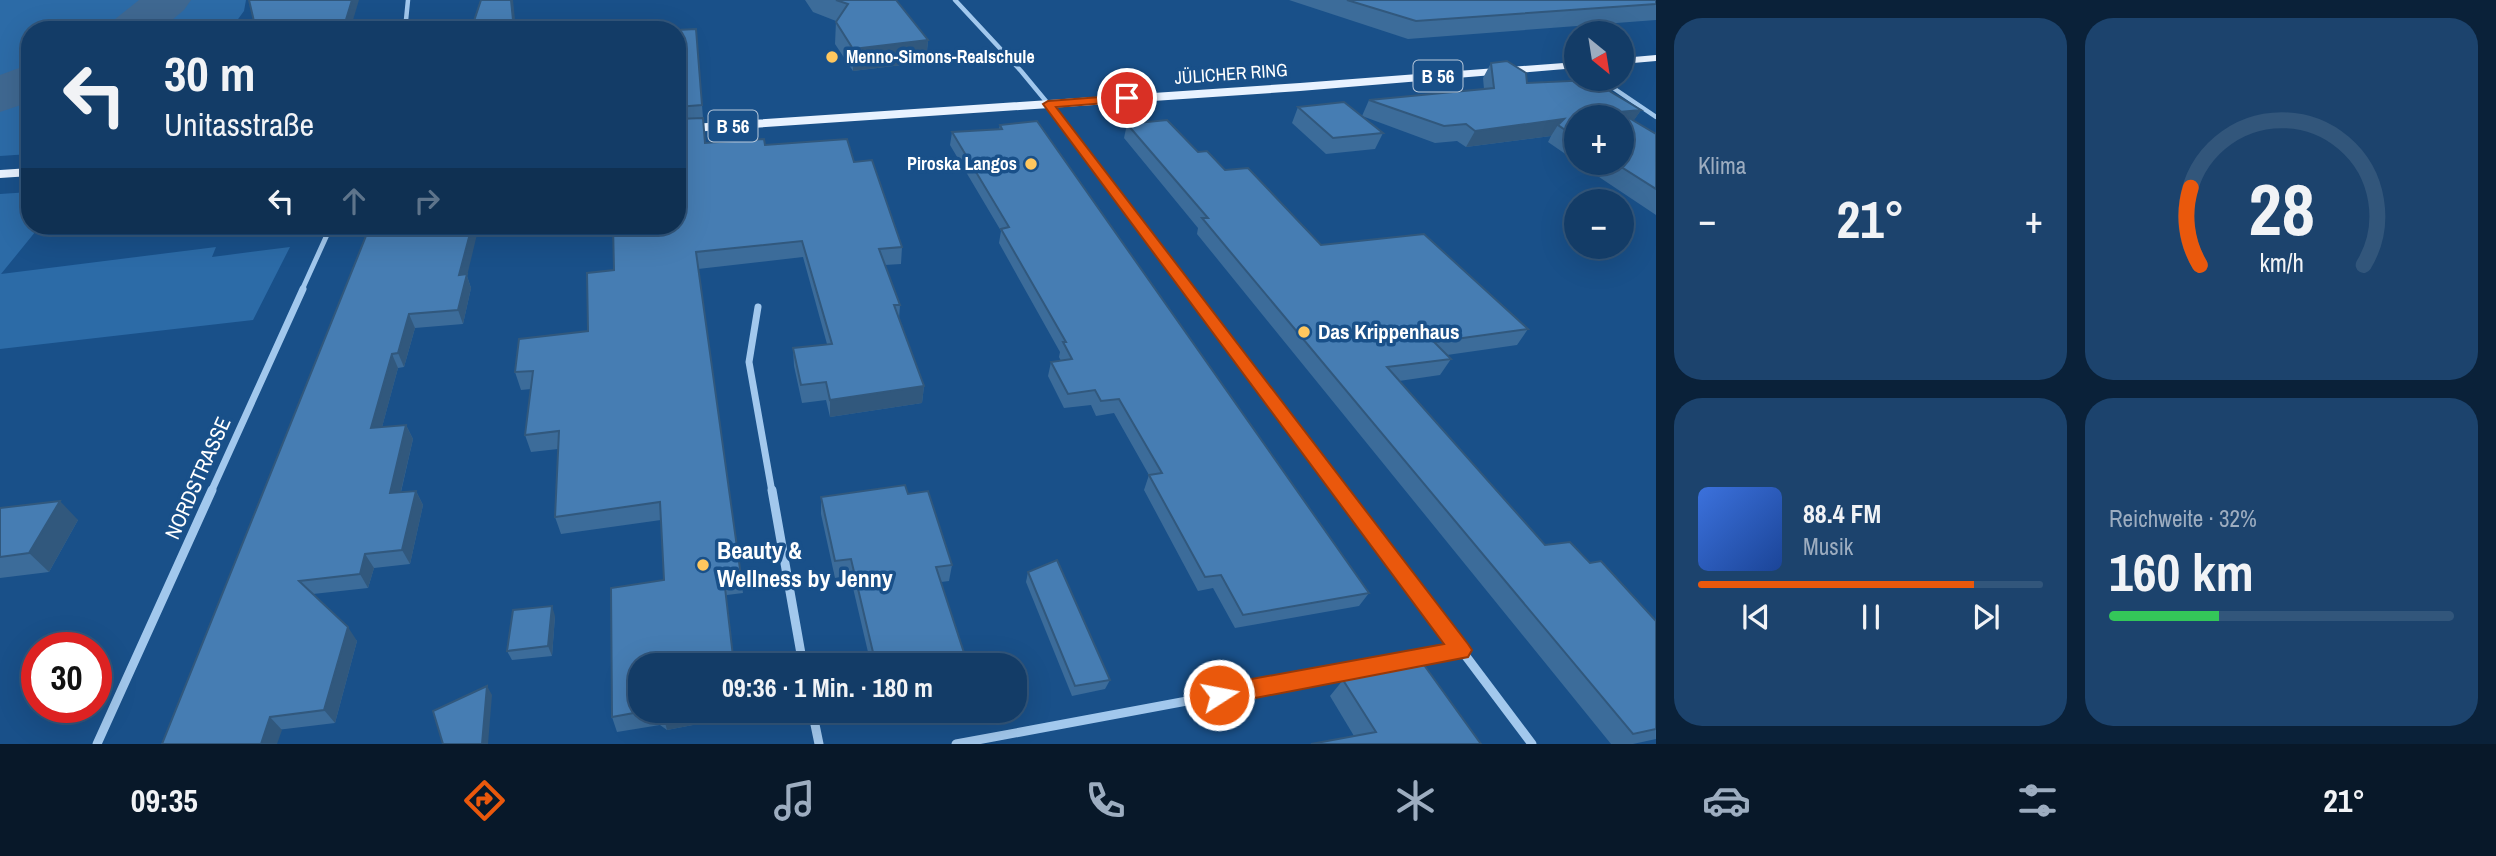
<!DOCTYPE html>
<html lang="de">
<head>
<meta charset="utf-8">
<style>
	body { margin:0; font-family:"Archivo Narrow",sans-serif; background:#1c436d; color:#f1f3f6; height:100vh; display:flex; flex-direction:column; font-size:26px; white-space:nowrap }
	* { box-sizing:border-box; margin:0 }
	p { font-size:23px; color:#9dadc0 }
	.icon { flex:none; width:38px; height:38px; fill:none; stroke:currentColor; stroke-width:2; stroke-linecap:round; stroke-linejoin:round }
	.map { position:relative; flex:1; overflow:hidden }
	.details { display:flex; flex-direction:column; gap:18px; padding:18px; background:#0a2139; width:840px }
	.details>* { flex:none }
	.top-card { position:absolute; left:21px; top:21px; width:665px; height:214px; border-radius:28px; box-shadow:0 7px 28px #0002,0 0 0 2px #32567b; background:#133c67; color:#f1f3f6; overflow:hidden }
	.needle { width:46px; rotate:150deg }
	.buttons { position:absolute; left:1564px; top:21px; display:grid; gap:14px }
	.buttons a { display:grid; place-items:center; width:70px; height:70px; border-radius:50%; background:#133c67; box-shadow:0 7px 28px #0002,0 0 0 2px #32567b; font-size:35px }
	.speed { position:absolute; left:21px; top:632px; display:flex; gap:14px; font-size:35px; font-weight:700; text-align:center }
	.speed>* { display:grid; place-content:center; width:91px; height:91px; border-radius:50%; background:#133c67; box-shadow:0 7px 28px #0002,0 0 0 2px #32567b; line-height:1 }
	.speed .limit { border:10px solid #d22; background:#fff; color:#111 }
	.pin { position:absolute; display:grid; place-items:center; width:60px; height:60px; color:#fff; margin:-30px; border:4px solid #fff; border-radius:50%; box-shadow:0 2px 7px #0007 }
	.me { position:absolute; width:77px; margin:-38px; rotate:79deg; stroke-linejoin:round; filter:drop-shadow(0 0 5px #0008) }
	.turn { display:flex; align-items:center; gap:24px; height:147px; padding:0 28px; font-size:32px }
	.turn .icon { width:91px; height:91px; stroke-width:2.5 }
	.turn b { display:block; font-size:49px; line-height:60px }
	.lanes { display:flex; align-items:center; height:66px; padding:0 28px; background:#0003; justify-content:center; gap:35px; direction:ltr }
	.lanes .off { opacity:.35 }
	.big { font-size:52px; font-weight:700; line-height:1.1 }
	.details .widget { flex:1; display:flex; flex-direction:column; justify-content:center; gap:10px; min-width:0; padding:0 24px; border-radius:28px; background:#1c436d }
	.details .dial { align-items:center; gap:0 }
	.dial svg { height:182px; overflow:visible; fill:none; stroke:#32567b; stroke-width:7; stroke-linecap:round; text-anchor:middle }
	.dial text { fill:#f1f3f6; stroke:none }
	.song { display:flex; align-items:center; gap:21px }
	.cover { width:84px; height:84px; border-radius:10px; background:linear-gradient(135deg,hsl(220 70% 55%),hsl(220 70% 35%)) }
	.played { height:7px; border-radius:4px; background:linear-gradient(90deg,#ea580c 80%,#32567b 80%) }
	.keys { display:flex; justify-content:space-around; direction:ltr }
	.heat { display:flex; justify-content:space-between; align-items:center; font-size:38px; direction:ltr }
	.charge { height:10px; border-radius:5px; background:linear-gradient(90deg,#34c759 32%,#32567b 0) }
	.details .tiles { flex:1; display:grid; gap:18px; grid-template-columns:repeat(2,1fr) }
	.trip { position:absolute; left:628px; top:653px; width:399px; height:70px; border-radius:28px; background:#133c67; box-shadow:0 7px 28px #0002,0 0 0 2px #32567b; font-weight:700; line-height:70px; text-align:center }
	.tabs { display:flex; height:112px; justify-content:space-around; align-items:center; background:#081829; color:#9dadc0 }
	.tabs .icon { width:49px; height:49px }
	.tabs .active { color:#ea580c }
	.tabs b { font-size:32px; color:#f1f3f6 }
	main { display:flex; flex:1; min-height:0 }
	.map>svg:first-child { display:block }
	.green { fill:#2c6ba7 }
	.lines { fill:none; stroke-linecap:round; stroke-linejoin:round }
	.river { fill:#3f6891; fill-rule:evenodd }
	.street-far3 { stroke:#a2c8ed; stroke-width:4.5 }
	.street-far2 { stroke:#a2c8ed; stroke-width:5 }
	.street-far1 { stroke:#a2c8ed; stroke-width:7 }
	.street { stroke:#a2c8ed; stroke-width:9 }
	.primary { fill:#e8f2ff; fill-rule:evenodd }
	.wall { fill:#3c6c9a }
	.shaded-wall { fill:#31587d }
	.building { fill:#467db3; stroke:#31587d; stroke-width:2 }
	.route { fill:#ea580c; stroke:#983908; stroke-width:2 }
	.poi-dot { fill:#ffc75e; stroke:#195089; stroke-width:2.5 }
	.labels { text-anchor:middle; stroke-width:7; stroke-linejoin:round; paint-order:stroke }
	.far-poi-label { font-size:18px; font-weight:bold; fill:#fff; stroke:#195089; text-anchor:start }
	.far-street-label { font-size:18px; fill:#fff; stroke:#195089 }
	.shield { fill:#195089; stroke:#bacadc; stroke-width:2 }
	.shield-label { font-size:19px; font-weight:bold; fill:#fff }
	.poi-label { font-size:21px; font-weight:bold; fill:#fff; stroke:#195089; text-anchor:start }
	.street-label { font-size:21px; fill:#fff; stroke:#195089 }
	.near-poi-label { font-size:24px; font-weight:bold; fill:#fff; stroke:#195089; text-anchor:start }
</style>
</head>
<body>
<main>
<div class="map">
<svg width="1656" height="744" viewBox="0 0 1656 744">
	<rect width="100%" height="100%" fill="#195089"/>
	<!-- green -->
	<g class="green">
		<path d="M0 0H246L244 11 230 30H30V154L0 156Z"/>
		<path d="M30 192V226H40L1 274 216 247 212 257 290 247 253 320 0 349V194Z"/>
	</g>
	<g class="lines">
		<!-- river -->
		<g class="river">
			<path d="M139 0H191L184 10 160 30H107L114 20Z"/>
			<path d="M30 64V102L0 112V75Z"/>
		</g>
		<!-- street-far3 -->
		<g class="street-far3">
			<path d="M955 0 1021 71 1069 129"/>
			<path d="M405 30 408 0"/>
			<path d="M1600 79 1656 117"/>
		</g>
		<!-- street-far2 -->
		<g class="street-far2">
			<path d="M1068 128 1191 290"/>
			<path d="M302 290 331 226"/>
		</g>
		<!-- street-far1 -->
		<g class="street-far1">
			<path d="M1190 289 1343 492"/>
			<path d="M758 307 749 362 772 492"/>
			<path d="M211 492 303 289"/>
		</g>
		<!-- street -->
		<g class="street">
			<path d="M772 490 803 665"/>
			<path d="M1341 490 1532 744"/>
			<path d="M812 710 819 744"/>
			<path d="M97 744 212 490"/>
			<path d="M956 744 1461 650"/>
		</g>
		<!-- primary -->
		<g class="primary">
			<path d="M1656 55V61L1622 64V58Z"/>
			<path d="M1577 62V68L1300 91 677 133V125L1300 83Z"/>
			<path d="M30 168V176L0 178V170Z"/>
		</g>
	</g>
	<!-- wall -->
	<g class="wall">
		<path d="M805 0H896L928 40 926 62 853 71 835 44 836 21 813 12Z"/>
		<path d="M1289 0H1656V20L1408 39Z"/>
		<path d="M696 29 705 143 765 145 854 162 902 247 901 264 885 265 900 305 899 319 924 386 922 403 830 417 826 400 802 403 794 366 793 348 827 344 803 257 698 269 743 593 727 595 640 710H739L699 717 693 725 667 730 660 725 617 732 612 717 664 580 661 520 561 534 555 517 558 449 531 452 525 435 531 389 521 390 515 372 588 331 614 270 677 226V30Z"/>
		<path d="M1491 63 1527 83 1641 110 1633 121 1656 134V215L1578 163H1622L1577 117V162L1548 142 1551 136 1466 147 1457 141 1435 143 1362 116 1369 100 1484 89 1483 78Z"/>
		<path d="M1298 107 1383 133 1375 149 1326 154 1292 123Z"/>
		<path d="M1127 124 1198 152 1225 170 1321 245 1528 329 1517 345 1447 355 1451 359 1440 375 1399 381 1545 545 1590 563 1656 621V739L1633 744H1611L1197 234 1198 228 1124 138Z"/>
		<path d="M1000 125 1369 593 1359 606 1235 628 1213 588 1198 591 1144 490 1149 475 1114 413 1096 416 1091 405 1064 408 1048 376 1051 362 1061 361 1059 357 1060 352 999 243 1001 231 950 145 952 132 999 129Z"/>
		<path d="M370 226 467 276 471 288 463 324 415 328 404 367 398 368 382 427 406 425 413 439 401 492 416 491 423 505 410 564 374 568 368 588 313 594 357 641 335 723 162 744Z"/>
		<path d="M908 494 952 565 949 581 941 582 968 665H871L850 575 835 578 821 514V497Z"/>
		<path d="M0 508 78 520 49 572 0 578Z"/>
		<path d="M1028 572 1110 680 1105 689 1072 696 1026 582Z"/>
		<path d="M555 616 552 656 512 660 507 651Z"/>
		<path d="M1343 680 1481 744 1354 736 1330 696Z"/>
		<path d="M936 710H952L937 713Z"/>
	</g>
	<!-- shaded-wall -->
	<g class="shaded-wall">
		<path d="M352 0H359L350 30 345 23Z"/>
		<path d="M511 0H513L516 30H514Z"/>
		<path d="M355 23 357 30H351Z"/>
		<path d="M928 40 926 62 853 71V49Z"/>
		<path d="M1641 110 1630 126 1619 112Z"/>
		<path d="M1564 119 1558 125 1551 136 1466 147 1475 131Z"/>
		<path d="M472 226H479L467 276 471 288 463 324 458 310 459 275Z"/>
		<path d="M409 314 415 328 404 367 398 353Z"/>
		<path d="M392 354 398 368 378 442 371 428Z"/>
		<path d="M924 386 922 403 830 417V400Z"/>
		<path d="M406 425 413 439 397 508 390 493Z"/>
		<path d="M416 491 423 505 410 564 402 550Z"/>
		<path d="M60 501 78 520 49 572 29 553Z"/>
		<path d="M365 554 374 568 368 588 360 574Z"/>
		<path d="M552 606 555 616 552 656 548 646Z"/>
		<path d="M348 627 357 641 335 723 324 710Z"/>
		<path d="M487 686 492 695 488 744H482Z"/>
		<path d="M684 710H697L699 717 693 725 667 730 663 715Z"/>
		<path d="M270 717 282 730 277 744H261Z"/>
	</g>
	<!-- building -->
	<g class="building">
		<path d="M249 0H352L345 23H355L351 30H256Z"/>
		<path d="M481 0H511L514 30H471Z"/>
		<path d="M836 0H896L928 40 853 49 836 22 848 4Z"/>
		<path d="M1347 0H1656V4L1416 21Z"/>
		<path d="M696 29 702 105 677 107V30Z"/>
		<path d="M1507 61 1526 73 1527 83 1591 80 1641 110 1619 112 1656 134V189L1615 163H1622V117H1577V138L1558 125 1564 119 1475 131 1466 124 1444 126 1369 100 1494 88 1491 63Z"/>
		<path d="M1344 102 1383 133 1333 138 1298 107Z"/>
		<path d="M703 118 705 143 764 139 765 145 847 139 854 162 872 160 902 247 879 249 900 305H894L924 386 830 400 826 382 801 385 793 348 832 344 802 241 696 252 741 576 724 579 734 665H640V710H650L612 717 611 588 664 580 660 502 555 517 559 431 525 435 533 371 515 372 519 339 588 331 587 273 614 270 613 226H677V119Z"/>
		<path d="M1167 120 1198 152 1207 151 1225 170 1248 168 1321 245 1424 234 1528 329 1434 342 1451 359 1387 367 1545 545 1570 542 1590 563 1601 561 1656 621V729L1633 734 1202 218H1208L1127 124Z"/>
		<path d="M1037 121 1369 593 1243 615 1221 575 1205 577 1149 475 1162 473 1119 399 1101 401 1095 390 1068 394 1051 362 1072 359 1063 342H1066L1001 229 1009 227 952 132 1002 129 1000 125Z"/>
		<path d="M370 226H472L459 275 467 274 458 310 409 314 398 353 392 354 371 428 406 425 390 493 416 491 402 550 365 554 360 574 299 581 348 627 324 710 270 717 261 744H162Z"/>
		<path d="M905 485 908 494 928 491 952 565 936 567 968 665H930V662L914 665H876L851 559 835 561 821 497Z"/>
		<path d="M60 501 29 553 0 557V508Z"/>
		<path d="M1057 560 1110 680 1075 686 1028 572Z"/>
		<path d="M552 606 548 646 507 651 513 610Z"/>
		<path d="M1424 665 1481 744H1311L1376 732 1343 680Z"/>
		<path d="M487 686 482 744H443L433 711Z"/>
		<path d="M657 710H684L663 715Z"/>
	</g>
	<!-- route -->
	<path class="route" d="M1127 95 1131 96V101L1056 107 1468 644 1472 650 1468 657 1219 705 1211 702 1208 695 1211 688 1219 685 1444 644 1043 104 1048 101Z"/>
	<!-- markers -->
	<g class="poi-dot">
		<circle cx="832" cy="57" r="7"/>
		<circle cx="1031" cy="164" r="7"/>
		<circle cx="1304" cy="332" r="7"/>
		<circle cx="703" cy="565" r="7"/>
	</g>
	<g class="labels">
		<!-- far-poi labels -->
		<g class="far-poi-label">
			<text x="846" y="63">Menno-Simons-Realschule</text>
			<text x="1017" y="170" text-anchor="end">Piroska Langos</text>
		</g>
		<!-- far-street labels -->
		<g class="far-street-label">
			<text transform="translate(1231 74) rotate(-4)" y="6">JÜLICHER RING</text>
		</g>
		<!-- shield labels -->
		<g class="shield">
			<rect x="1413.5" y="60.5" width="49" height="31" rx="5"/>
			<rect x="708.5" y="110.5" width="49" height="31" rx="5"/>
		</g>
		<g class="shield-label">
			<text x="1438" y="83">B 56</text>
			<text x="733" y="133">B 56</text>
		</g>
		<!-- poi labels -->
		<g class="poi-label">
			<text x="1318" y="339">Das Krippenhaus</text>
		</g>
		<!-- street labels -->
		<g class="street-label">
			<text transform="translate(198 478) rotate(-66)" y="7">NORDSTRASSE</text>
		</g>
		<!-- near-poi labels -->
		<g class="near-poi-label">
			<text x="717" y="559">Beauty &amp;<tspan x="717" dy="28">Wellness by Jenny</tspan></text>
		</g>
	</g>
</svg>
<div class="buttons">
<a><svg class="needle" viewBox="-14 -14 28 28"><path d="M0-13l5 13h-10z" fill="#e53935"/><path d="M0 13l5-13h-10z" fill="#9dadc0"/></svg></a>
<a>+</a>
<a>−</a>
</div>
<div class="speed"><div class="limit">30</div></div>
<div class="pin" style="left:1127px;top:98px;background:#d93025"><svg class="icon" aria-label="arrive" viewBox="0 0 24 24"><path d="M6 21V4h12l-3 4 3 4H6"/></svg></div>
<svg class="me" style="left:1219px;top:695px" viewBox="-20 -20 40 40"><circle r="17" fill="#ea580c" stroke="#fff" stroke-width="3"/><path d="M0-11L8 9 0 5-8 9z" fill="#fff"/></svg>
<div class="trip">09:36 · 1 Min. · 180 m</div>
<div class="top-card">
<div class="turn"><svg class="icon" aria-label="left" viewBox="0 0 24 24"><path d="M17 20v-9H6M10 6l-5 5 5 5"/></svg><div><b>30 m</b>Unitasstraße</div></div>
<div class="lanes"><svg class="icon" aria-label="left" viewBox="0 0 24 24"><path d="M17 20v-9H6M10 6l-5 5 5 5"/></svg><svg class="icon off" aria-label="ahead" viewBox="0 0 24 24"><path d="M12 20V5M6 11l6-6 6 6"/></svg><svg class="icon off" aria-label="right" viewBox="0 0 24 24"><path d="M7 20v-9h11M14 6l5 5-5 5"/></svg></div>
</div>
</div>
<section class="details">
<div class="tiles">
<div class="widget"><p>Klima</p>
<div class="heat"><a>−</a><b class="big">21°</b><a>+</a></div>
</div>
<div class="widget dial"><svg viewBox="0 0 100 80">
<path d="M14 69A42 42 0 1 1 86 69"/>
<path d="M14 69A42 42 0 0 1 10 35" stroke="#ea580c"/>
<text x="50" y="56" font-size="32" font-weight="700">28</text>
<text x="50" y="72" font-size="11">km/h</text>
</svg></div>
<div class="widget">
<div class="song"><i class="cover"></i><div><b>88.4 FM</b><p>Musik</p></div></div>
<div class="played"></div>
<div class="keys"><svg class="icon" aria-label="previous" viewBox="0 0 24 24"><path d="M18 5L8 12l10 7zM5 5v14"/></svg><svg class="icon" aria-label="pause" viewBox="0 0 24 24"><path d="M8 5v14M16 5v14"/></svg><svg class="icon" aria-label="next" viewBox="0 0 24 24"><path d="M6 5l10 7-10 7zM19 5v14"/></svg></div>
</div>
<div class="widget"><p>Reichweite · 32%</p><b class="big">160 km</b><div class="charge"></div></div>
</div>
</section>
</main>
<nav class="tabs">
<b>09:35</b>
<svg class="icon active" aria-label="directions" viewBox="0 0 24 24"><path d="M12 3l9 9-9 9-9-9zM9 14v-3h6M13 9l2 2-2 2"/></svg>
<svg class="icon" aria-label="music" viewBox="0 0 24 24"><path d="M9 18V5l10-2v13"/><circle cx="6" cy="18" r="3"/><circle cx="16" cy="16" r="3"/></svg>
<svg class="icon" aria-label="phone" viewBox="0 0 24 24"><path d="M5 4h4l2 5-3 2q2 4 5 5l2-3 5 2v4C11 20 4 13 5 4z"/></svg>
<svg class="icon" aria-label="climate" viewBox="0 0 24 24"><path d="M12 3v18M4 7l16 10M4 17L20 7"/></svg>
<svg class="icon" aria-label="car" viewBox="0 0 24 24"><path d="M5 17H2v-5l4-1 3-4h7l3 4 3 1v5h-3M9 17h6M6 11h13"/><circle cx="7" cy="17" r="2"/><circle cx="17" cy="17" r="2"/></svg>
<svg class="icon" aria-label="filters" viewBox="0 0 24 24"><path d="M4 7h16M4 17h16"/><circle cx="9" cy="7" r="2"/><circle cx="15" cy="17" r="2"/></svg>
<b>21°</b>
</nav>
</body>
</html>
